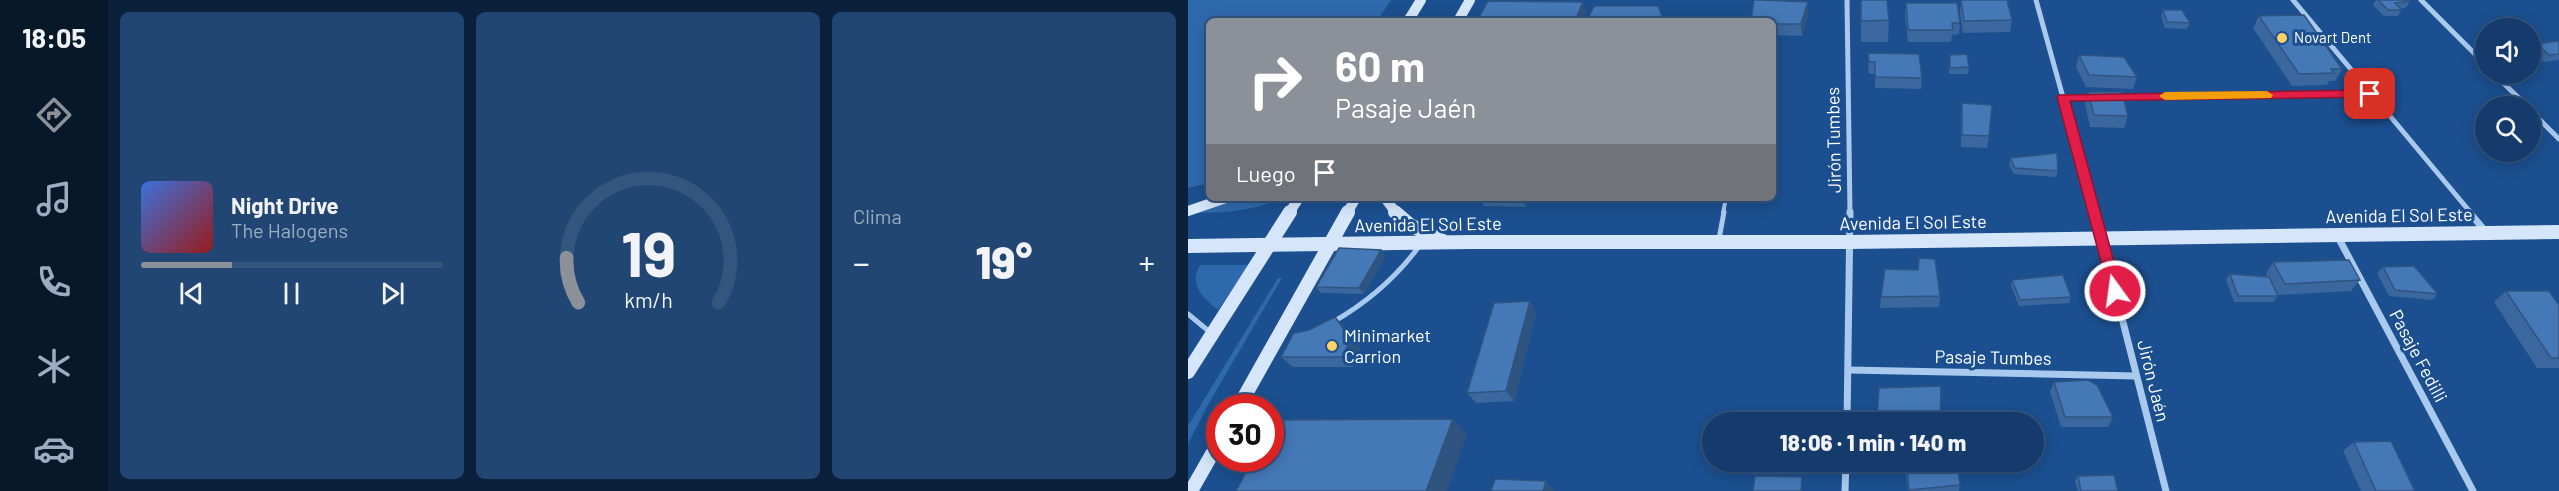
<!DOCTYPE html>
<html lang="es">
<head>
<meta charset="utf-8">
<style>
	body { margin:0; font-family:Barlow,sans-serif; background:#214673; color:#f1f3f6; height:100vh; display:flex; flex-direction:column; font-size:22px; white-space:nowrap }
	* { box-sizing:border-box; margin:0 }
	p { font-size:20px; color:#9dadc1 }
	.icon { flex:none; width:33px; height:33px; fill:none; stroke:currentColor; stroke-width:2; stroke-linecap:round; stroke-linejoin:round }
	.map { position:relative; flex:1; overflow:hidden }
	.drawer { display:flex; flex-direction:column; gap:12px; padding:12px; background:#0b203b; width:1080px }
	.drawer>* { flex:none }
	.hud { position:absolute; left:18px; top:18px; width:570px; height:183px; border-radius:9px; box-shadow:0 3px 15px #0003,0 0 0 2px #33557e; background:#8c9099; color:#fff; overflow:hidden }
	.tools { position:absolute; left:1287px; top:18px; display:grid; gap:12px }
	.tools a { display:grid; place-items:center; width:66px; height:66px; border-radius:50%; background:#143b6b; box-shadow:0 3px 15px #0003,0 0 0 2px #33557e; font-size:30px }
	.speed { position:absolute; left:18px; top:394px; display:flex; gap:12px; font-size:30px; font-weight:700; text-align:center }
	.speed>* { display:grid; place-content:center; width:78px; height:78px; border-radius:50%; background:#143b6b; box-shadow:0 3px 15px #0003,0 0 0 2px #33557e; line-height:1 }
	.speed .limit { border:9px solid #d22; background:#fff; color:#111 }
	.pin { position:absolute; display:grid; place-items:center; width:51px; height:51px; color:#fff; margin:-26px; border-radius:12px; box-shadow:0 3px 9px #0006 }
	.me { position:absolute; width:66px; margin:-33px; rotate:346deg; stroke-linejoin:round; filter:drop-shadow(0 0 4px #0008) }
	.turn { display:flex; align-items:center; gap:21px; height:126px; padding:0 30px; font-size:27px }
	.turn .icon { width:78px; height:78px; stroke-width:2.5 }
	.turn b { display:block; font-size:42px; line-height:51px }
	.then { display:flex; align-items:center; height:57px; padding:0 30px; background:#0003; gap:12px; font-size:22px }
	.big { font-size:45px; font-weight:800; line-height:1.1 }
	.drawer .widget { flex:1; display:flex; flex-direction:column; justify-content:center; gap:9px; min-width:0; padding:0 21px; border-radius:9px; background:#214673 }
	.drawer .dial { align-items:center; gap:0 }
	.dial svg { height:156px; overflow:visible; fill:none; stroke:#33557e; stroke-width:7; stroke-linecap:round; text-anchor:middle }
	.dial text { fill:#f1f3f6; stroke:none }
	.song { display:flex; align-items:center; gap:18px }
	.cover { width:72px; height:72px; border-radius:9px; background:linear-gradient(135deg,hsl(220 70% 55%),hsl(0 70% 35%)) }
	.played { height:6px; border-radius:3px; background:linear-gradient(90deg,#8c9099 30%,#33557e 30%) }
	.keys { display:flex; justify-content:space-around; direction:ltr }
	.heat { display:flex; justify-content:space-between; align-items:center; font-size:33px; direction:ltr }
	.drawer .tiles { flex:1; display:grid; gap:12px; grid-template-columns:repeat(3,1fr) }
	.trip { position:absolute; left:514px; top:412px; width:342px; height:60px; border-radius:30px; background:#143b6b; box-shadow:0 3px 15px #0003,0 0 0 2px #33557e; font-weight:800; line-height:60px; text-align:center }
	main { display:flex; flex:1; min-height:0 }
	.dock { display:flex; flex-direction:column; width:108px; justify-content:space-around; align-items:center; background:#08182b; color:#9dadc1 }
	.dock .icon { width:42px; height:42px }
	.dock .active { color:#8c9099 }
	.dock b { font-size:27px; color:#f1f3f6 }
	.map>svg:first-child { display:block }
	.green { fill:#2e69ad }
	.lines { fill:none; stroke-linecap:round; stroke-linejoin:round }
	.service-far1 { stroke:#a9c9ee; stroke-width:4 }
	.service { stroke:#a9c9ee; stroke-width:5 }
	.minor-far1 { stroke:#a9c9ee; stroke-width:5 }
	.minor { stroke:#a9c9ee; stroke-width:7 }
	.secondary-far1 { stroke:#d6e6fa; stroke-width:10 }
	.secondary { stroke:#d6e6fa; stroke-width:14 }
	.wall { fill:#3a679d }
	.shaded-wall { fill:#305480 }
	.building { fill:#4478b7; stroke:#305480; stroke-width:1.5 }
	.route { fill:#e11d48; stroke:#92132f; stroke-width:1.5 }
	.slow { fill:#f59e0b }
	.poi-dot { fill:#ffd166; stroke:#1b4f8f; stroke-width:2 }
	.labels { text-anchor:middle; stroke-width:6; stroke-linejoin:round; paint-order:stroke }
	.far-poi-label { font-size:15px; fill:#fff; stroke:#1b4f8f; text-anchor:start }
	.street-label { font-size:18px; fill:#fff; stroke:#1b4f8f }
	.poi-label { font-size:18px; fill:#fff; stroke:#1b4f8f; text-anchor:start }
</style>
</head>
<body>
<main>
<nav class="dock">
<b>18:05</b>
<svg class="icon active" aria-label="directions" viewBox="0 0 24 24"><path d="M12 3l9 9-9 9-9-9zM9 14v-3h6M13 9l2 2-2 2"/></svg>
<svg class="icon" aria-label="music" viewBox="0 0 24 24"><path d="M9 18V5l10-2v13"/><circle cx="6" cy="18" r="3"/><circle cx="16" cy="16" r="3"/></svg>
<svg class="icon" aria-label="phone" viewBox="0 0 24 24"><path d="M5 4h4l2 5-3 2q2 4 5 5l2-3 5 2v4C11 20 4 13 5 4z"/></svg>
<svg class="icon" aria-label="climate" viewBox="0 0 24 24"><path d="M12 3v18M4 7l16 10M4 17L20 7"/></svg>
<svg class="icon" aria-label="car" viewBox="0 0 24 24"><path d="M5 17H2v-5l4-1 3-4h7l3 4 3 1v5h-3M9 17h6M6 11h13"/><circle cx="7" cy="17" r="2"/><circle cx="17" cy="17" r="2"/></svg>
</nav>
<section class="drawer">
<div class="tiles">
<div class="widget">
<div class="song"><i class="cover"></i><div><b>Night Drive</b><p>The Halogens</p></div></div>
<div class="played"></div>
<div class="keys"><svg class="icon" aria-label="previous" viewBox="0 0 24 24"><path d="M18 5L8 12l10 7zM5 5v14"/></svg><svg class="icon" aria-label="pause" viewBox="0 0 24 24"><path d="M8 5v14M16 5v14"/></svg><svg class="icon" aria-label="next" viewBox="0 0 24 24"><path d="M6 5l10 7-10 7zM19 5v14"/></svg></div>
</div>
<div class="widget dial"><svg viewBox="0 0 100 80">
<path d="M14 69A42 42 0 1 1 86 69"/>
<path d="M14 69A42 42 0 0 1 8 46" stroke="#8c9099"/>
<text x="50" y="56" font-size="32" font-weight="700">19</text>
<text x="50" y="72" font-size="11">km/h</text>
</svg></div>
<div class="widget"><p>Clima</p>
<div class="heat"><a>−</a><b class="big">19°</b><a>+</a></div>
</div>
</div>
</section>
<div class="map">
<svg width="1371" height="491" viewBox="0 0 1371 491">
	<rect width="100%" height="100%" fill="#1b4f8f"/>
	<!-- green -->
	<g class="green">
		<path d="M0 0H203L189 21H21V183L0 188Z"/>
		<path d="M51 198H94C65 211 39 213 7 213Z"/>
		<path d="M12 265H61L30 310C15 298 0 284 12 265Z"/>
		<path d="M90 278H94L21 403 0 444V426Z"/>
	</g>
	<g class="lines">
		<!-- service-far1 -->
		<path class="service-far1" d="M535 213 538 198"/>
		<!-- service -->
		<g class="service">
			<path d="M531 239 536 212"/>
			<path d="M0 314 23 333"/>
			<path d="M145 322C180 302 208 278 232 245"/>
		</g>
		<!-- minor-far1 -->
		<g class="minor-far1">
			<path d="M659 0 662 213"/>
			<path d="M848 0 907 213"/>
			<path d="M1105 0 1283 213"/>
			<path d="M1233 0 1298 65"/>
			<path d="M1306 74 1339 106"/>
			<path d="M875 97H904"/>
			<path d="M929 97 1182 94"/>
			<path d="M1342 110 1371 139"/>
		</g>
		<!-- minor -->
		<g class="minor">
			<path d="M907 212 978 491"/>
			<path d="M1281 212 1298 232"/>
			<path d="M1150 237 1285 491"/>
			<path d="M661 370 948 376"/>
			<path d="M659 423 662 212"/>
			<path d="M657 491 658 462"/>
		</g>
		<!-- secondary-far1 -->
		<g class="secondary-far1">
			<path d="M220 21 233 0"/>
			<path d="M270 21 282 0"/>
			<path d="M197 198 208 213"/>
			<path d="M0 211 38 198"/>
			<path d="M101 213 111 198"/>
			<path d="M159 213 168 198"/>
		</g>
		<!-- secondary -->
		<g class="secondary">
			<path d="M207 212 222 225 255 241"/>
			<path d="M0 246 282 242H662L1371 232"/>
			<path d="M0 372 102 212"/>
			<path d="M50 408 160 212"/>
			<path d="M3 491 32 440"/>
		</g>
	</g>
	<!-- wall -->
	<g class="wall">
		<path d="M773 0 824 20 822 32 775 33 772 12Z"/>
		<path d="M1188 0H1221L1222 1 1218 8H1212L1214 10 1210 16H1196L1185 5Z"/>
		<path d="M620 2V14L614 36 585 35V21Z"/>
		<path d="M718 3 772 23 771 34 764 35 763 42H720L717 15Z"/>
		<path d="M975 10 1002 23 999 29 977 28 973 16Z"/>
		<path d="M1071 16 1154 69 1147 81H1141L1139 85 1104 86 1065 28Z"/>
		<path d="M701 20 700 42H673V21Z"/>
		<path d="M1371 41V60L1356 62 1344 50 1349 44Z"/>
		<path d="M680 53 734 78 733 89 687 88V74H681L680 64Z"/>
		<path d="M762 55 781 67 780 74H761Z"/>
		<path d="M891 55 949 77 945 89 898 87 888 67Z"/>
		<path d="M900 92 940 116 936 128 902 127 897 104Z"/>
		<path d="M774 103 801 136 799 148 773 147V115Z"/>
		<path d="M822 158 870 171 868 177 826 174 821 165Z"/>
		<path d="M291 198H341L338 207 296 206Z"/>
		<path d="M462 198H527L526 202 463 201Z"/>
		<path d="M193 250 197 256 176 294 133 293 128 287Z"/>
		<path d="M1085 262 1172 280 1163 291 1089 295 1090 296 1085 302H1046L1038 280 1042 274 1079 276 1078 274Z"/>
		<path d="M1195 267 1250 294 1244 300 1201 296 1189 273Z"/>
		<path d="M824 280 883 297 881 303 831 306 823 286Z"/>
		<path d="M1318 291 1371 305V368H1349L1306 302Z"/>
		<path d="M752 296 751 307 692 308 693 297Z"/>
		<path d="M348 312 326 401 288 403 279 393Z"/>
		<path d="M158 328 173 349 165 367H105L93 357Z"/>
		<path d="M866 382 925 417 920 427H873L862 392Z"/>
		<path d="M753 386 752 423H688L689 418Z"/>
		<path d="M1166 442 1227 491H1173L1155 451Z"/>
		<path d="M716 462H769L772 485 771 491H720Z"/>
		<path d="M890 476 930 491H890L887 481Z"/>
	</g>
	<!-- shaded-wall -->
	<g class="shaded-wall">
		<path d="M395 2 399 13 396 21H387Z"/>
		<path d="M620 2V14L614 36 613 24Z"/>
		<path d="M333 198H341L338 207Z"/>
		<path d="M193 250 197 256 176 294 171 288Z"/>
		<path d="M342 301 348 312 326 401 318 391Z"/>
		<path d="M147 317 158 328 173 349 165 367 154 357Z"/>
		<path d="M265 419 279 434 259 491H238Z"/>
		<path d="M358 481 366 490V491H355Z"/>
	</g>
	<!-- building -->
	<g class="building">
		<path d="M566 0H574L620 2 613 24H585V21H563Z"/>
		<path d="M673 0H699L701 20 673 21Z"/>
		<path d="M773 0H819L824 20 776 21Z"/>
		<path d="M1190 0H1221L1222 1 1207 3 1214 10H1200Z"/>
		<path d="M300 1 395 2 387 21H289Z"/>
		<path d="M718 3H769L772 23H764L765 30H720Z"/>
		<path d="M406 6H470L476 21H399Z"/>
		<path d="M975 10H994L1002 23 979 22Z"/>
		<path d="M1116 15 1154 69H1143L1146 73 1111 74 1071 16Z"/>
		<path d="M1371 41V54L1361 55 1349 44Z"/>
		<path d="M680 53 731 54 734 78 687 77V62H681Z"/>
		<path d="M779 54 781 67 762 68V55Z"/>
		<path d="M891 55 936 57 949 77 901 75Z"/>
		<path d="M900 92H934L940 116 906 115Z"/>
		<path d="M774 103 804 105 801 136 774 135Z"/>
		<path d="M869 153 870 171 827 168 822 158Z"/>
		<path d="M151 248 193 250 171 288 128 287Z"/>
		<path d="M731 258 747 259 752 296 693 297 697 269 730 270Z"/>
		<path d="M1161 260 1172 280 1097 284 1085 262Z"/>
		<path d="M1226 266 1250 294 1207 290 1195 267Z"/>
		<path d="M1042 274 1081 277 1090 296H1050Z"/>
		<path d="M875 275 883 297 832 300 824 280Z"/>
		<path d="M1318 291H1361L1371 305V358H1363Z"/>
		<path d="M342 301 318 391 279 393 306 303Z"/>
		<path d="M147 317 163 339 154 357H93L106 333 121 330Z"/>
		<path d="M900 380 909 385 925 417H877L866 382Z"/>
		<path d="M753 386 752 422 689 418 691 388Z"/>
		<path d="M265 419 238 491H48L65 459H82V426L86 420Z"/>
		<path d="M1203 441 1227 491H1188L1166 442Z"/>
		<path d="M718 462H769L772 485 721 490Z"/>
		<path d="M926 475 930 491H893L890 476Z"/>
		<path d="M567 476 614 477 613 491H565Z"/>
		<path d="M307 479 358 481 355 491H303Z"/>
	</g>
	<!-- route -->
	<path class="route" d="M1182 90 1188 94 1186 97 882 101 934 291 932 295H922L869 97 871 95Z"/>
	<!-- slow -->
	<path class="slow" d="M1079 91 1085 95 1083 98 977 100 971 96 977 92Z"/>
	<!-- markers -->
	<g class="poi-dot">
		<circle cx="1094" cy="38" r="6"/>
		<circle cx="144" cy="346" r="6"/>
	</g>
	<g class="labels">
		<!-- far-poi labels -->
		<g class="far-poi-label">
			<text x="1106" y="43">Novart Dent</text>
		</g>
		<!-- street labels -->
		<g class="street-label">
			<text transform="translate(646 140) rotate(-91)" y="6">Jirón Tumbes</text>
			<text transform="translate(1211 216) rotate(-1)" y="6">Avenida El Sol Este</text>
			<text transform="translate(725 223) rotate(-1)" y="6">Avenida El Sol Este</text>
			<text transform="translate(240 225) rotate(-1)" y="6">Avenida El Sol Este</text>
			<text transform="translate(1230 356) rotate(62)" y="6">Pasaje Fedilli</text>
			<text transform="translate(805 358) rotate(1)" y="6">Pasaje Tumbes</text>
			<text transform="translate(965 381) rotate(76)" y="6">Jirón Jaén</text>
		</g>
		<!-- poi labels -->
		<g class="poi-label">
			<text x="156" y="342">Minimarket<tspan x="156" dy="21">Carrion</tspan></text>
		</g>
	</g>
</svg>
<div class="tools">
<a><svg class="icon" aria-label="sound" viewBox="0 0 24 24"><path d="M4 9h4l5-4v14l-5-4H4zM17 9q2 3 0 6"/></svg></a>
<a><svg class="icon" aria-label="search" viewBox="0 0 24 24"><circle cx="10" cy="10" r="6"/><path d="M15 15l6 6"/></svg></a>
</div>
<div class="speed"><div class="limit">30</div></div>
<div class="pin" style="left:1182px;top:94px;background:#d93025"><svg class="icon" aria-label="arrive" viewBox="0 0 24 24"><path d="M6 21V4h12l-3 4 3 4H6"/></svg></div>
<svg class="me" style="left:927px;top:291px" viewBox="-20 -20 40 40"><circle r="17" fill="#e11d48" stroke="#fff" stroke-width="3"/><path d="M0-11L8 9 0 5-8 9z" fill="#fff"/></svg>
<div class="trip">18:06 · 1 min · 140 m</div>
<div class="hud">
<div class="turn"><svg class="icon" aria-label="right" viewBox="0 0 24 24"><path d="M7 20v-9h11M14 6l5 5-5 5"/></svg><div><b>60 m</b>Pasaje Jaén</div></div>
<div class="then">Luego<svg class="icon" aria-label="arrive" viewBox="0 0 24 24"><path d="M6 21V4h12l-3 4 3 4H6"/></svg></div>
</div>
</div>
</main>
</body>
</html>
